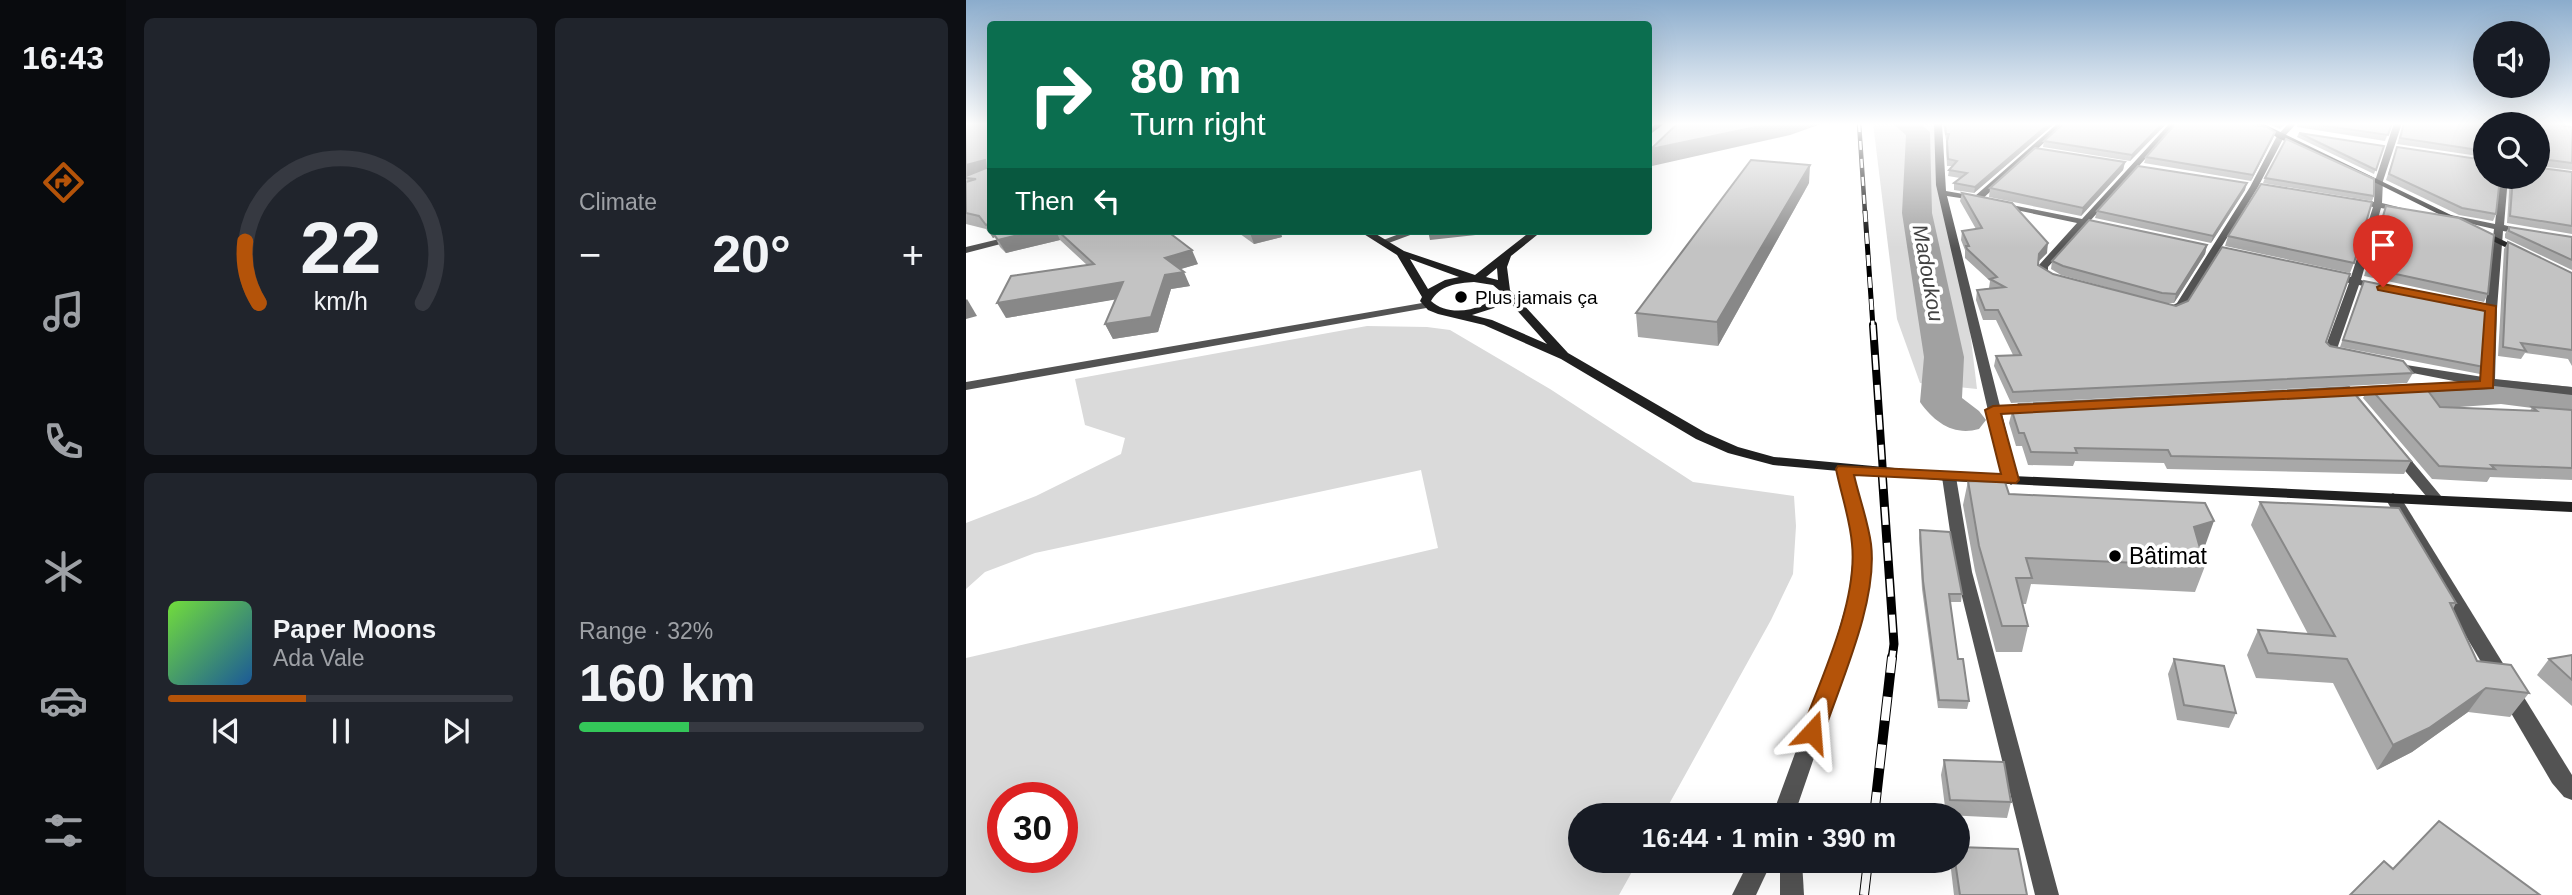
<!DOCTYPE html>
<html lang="en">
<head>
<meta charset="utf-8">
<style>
	body { margin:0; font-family:Arial,sans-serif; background:#20242c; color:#f1f3f6; height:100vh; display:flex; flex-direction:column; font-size:26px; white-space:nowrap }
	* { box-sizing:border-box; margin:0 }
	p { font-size:23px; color:#9ea1a6 }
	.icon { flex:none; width:38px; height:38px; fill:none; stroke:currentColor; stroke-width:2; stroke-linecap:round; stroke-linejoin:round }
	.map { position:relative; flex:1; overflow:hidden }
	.details { display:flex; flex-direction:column; gap:18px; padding:18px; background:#0d0f14; width:840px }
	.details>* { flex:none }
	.top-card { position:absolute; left:21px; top:21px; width:665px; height:214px; border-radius:7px; box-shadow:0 7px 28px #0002; background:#0b6e4f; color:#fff; overflow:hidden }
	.controls { position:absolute; left:1507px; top:21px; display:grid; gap:14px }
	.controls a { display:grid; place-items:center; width:77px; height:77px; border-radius:50%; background:#171b24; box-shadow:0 7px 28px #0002; font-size:35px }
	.speed { position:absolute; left:21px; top:782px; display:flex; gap:14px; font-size:35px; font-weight:700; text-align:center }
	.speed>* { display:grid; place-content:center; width:91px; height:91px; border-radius:50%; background:#171b24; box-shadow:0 7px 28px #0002; line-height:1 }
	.speed .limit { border:10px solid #d22; background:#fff; color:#111 }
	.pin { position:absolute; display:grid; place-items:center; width:60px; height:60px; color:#fff; margin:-72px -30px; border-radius:50% 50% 50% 0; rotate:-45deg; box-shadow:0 0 7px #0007 }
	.pin .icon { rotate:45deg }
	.me { position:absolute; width:77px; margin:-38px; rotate:19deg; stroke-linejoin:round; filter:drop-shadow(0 0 5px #0008) }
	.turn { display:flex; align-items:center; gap:24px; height:147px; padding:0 28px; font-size:32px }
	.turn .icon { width:91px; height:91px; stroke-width:2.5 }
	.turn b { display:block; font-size:49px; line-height:60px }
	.then { display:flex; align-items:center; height:66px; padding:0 28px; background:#0003; gap:14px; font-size:26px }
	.big { font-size:52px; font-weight:700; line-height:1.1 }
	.details .widget { flex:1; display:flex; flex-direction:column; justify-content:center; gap:10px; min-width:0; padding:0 24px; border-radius:10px; background:#20242c }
	.details .dial { align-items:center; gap:0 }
	.dial svg { height:182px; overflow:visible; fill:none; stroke:#363941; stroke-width:7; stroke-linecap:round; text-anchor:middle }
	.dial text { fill:#f1f3f6; stroke:none }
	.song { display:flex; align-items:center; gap:21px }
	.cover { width:84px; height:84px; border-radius:10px; background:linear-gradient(135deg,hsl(100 70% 55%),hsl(210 70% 35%)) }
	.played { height:7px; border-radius:4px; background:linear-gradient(90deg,#b45309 40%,#363941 40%) }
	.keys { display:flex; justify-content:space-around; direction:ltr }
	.heat { display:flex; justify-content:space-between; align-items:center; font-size:38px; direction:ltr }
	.charge { height:10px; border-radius:5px; background:linear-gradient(90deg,#34c759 32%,#363941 0) }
	.details .tiles { flex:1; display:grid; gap:18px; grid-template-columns:repeat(2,1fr) }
	.trip { position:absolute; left:602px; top:803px; width:402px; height:70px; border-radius:35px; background:#171b24; box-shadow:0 7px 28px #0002; font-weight:700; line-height:70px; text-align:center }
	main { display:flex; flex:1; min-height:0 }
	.tabs { display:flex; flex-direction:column; width:126px; justify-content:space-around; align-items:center; background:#090b0e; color:#9ea1a6 }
	.tabs .icon { width:49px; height:49px }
	.tabs .current { color:#b45309 }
	.tabs b { font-size:32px; color:#f1f3f6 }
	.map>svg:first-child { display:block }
	.green { fill:#dadada; fill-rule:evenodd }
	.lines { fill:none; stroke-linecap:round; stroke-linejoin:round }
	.river { fill:#a1a1a1; fill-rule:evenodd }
	.lane { fill:#535353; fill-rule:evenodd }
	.street { fill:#535353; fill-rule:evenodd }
	.secondary { fill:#202020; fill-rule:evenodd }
	.rail-far4-casing { stroke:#000; stroke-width:4.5 }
	.rail-far3-casing { stroke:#000; stroke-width:5 }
	.rail-far2-casing { stroke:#000; stroke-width:8 }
	.rail-far1-casing { stroke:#000; stroke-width:9 }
	.rail-casing { stroke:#000; stroke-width:10 }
	.rail-far4 { stroke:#fff; stroke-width:2.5; stroke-dasharray:9; stroke-linecap:butt }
	.rail-far3 { stroke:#fff; stroke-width:3.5; stroke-dasharray:11; stroke-linecap:butt }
	.rail-far2 { stroke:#fff; stroke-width:5; stroke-dasharray:15; stroke-linecap:butt }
	.rail-far1 { stroke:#fff; stroke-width:6; stroke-dasharray:18; stroke-linecap:butt }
	.rail { stroke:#fff; stroke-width:8; stroke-dasharray:24; stroke-linecap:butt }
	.wall { fill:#a8a8a8 }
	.shaded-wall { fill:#888 }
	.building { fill:#c3c3c3; stroke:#888; stroke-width:2 }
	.route { fill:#b45309; stroke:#753606; stroke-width:2 }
	.poi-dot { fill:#000; stroke:#fff; stroke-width:2.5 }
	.labels { text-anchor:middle; stroke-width:7; stroke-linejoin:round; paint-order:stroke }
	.far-poi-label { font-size:19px; fill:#000; stroke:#fff; text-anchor:start }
	.far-water-label { font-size:21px; font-style:italic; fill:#424242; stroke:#fff }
	.poi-label { font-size:23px; fill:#000; stroke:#fff; text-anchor:start }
</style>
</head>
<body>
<main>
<nav class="tabs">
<b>16:43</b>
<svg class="icon current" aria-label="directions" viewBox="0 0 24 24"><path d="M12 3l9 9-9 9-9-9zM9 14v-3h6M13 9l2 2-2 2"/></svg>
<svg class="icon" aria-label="music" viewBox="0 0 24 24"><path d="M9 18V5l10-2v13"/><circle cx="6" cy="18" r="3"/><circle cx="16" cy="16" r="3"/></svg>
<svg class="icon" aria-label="phone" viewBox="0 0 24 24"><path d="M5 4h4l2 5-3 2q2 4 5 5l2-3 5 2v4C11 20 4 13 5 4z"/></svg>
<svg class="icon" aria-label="climate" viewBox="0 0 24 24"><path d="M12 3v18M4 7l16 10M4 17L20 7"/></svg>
<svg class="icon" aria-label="car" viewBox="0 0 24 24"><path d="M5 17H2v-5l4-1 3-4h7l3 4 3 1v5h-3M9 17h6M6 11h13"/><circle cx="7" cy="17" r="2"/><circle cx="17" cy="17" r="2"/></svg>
<svg class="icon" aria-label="filters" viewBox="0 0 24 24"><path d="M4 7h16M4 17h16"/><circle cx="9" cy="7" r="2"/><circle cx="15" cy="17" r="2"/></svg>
</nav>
<section class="details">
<div class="tiles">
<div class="widget dial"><svg viewBox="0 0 100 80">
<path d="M14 69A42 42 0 1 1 86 69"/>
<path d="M14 69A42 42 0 0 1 8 42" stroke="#b45309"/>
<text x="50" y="56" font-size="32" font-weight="700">22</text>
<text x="50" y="72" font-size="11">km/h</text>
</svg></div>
<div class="widget"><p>Climate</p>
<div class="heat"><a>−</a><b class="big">20°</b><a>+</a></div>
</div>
<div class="widget">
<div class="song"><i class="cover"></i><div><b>Paper Moons</b><p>Ada Vale</p></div></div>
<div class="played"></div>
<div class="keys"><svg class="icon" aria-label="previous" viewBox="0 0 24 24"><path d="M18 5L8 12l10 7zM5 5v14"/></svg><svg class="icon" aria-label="pause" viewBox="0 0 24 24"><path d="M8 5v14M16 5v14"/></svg><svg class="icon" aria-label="next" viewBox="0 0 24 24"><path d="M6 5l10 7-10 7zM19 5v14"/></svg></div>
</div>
<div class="widget"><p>Range · 32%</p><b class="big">160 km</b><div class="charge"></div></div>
</div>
</section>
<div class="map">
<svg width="1606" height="895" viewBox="0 0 1606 895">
	<rect width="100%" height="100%" fill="#fff"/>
	<!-- green -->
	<g class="green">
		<path d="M907 123H972V156L1000 298 1011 389 954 383 931 319Z"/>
		<path d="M401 326 461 327 484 330 584 389 727 482 828 496 830 526 827 574 805 620 697 815 614 816V861H672L653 895H0V658L472 548 455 470 69 553 19 572 0 589V523L70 496 155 454 159 438 119 425 109 379ZM37 798H96V858H37Z"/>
	</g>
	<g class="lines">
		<!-- river -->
		<g class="river">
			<path d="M926 123H953L964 132 966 213 998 357 996 398 1013 411 1020 420 1013 429C988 436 969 423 954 402L958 357 936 213 940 135Z"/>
			<path d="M1535 380 1606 387V413L1535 404 1438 411 1423 407 1417 398 1423 389 1438 385Z"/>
		</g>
		<!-- lane -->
		<path class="lane" d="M441 231H455L420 244 412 242Z"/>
		<!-- street -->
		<g class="street">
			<path d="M968 123H976L980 191 1009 196 1092 123H1100L1014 201 981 196 1034 406 1069 404 1076 408 1069 412 1036 414 1052 480 1045 485 1038 480 970 185Z"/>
			<path d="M1204 123H1211L1124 221 1130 222V226L1120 225 1082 267V271L1093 277V281H1085L1073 274V265L1111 223 1031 206V202L1116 219Z"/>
			<path d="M1323 123H1331L1318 137 1292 187 1220 305 1211 312 1195 311V307L1205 306 1211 303 1284 187 1311 136Z"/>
			<path d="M1428 123H1436L1417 181 1416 203 1440 209 1436 212 1415 208 1395 280 1419 287 1414 290 1393 285 1371 349 1384 354 1378 358 1360 354 1358 351 1383 283 1360 276 1365 273 1385 277 1407 207 1382 201 1386 198 1408 202 1409 181Z"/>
			<path d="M1534 177H1542L1538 225 1564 232 1559 235 1537 231 1531 309 1529 379 1606 387V395L1528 386 1522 389 1438 393 1437 390 1438 387 1443 386 1498 383 1421 368 1419 365 1421 362 1517 377 1519 309 1528 229 1475 217 1480 214 1529 224Z"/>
			<path d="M67 231H84L0 253V247Z"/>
			<path d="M462 302 467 305 466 307 0 390V382Z"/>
			<path d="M1419 387 1424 388 1425 391 1424 394 1369 398 1363 394 1369 390Z"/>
			<path d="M1430 447 1435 448 1475 496 1478 499 1475 502H1465L1425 454 1423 451 1425 448Z"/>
			<path d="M878 465 885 469 904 545 901 594 885 650 828 816H806L867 650 883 594 888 545 871 469Z"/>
			<path d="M983 473 990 477 1006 572 1093 895H1069L990 572 976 477Z"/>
			<path d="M1427 493 1435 498 1606 775V800L1598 797 1586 783 1419 498Z"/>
			<path d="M783 861H806L790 895H766Z"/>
			<path d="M814 861H836L838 895H814Z"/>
		</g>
		<!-- secondary -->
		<g class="secondary">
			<path d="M691 123H699L682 136V130Z"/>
			<path d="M1288 123H1296L1563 253 1555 255 1410 183 1312 138Z"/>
			<path d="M393 231H405L438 251 509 275 565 231H576L545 256 541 267 544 290 602 353 740 433 772 447 808 457 983 473 1606 502V512L983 481 807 465 762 453 730 439 595 359 518 325 472 314 462 310 454 301 456 297 431 255ZM444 259 493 277 479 280 462 289ZM531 268 532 280 520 277ZM508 282 527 285 534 291C520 311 483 318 465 301 474 285 491 283 508 282ZM540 298 581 344 526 320 506 315 528 308Z"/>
		</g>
		<!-- rail-far4 casing -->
		<g class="rail-far4-casing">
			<path id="rail-far4" d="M893 123 899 213"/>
		</g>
		<!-- rail-far3 casing -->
		<g class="rail-far3-casing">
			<path id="rail-far3" d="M899 211 907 327"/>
		</g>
		<!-- rail-far2 casing -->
		<g class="rail-far2-casing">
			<path id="rail-far2" d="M907 325 917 473"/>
		</g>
		<!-- rail-far1 casing -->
		<g class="rail-far1-casing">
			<path id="rail-far1" d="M916 471 928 644 926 659"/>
		</g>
		<!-- rail casing -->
		<g class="rail-casing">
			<g id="rail">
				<path d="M908 816 926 657"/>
				<path d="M898 895 902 861"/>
			</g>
		</g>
		<!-- rail-far4 -->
		<use href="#rail-far4" class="rail-far4"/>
		<!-- rail-far3 -->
		<use href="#rail-far3" class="rail-far3"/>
		<!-- rail-far2 -->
		<use href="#rail-far2" class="rail-far2"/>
		<!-- rail-far1 -->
		<use href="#rail-far1" class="rail-far1"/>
		<!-- rail -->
		<use href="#rail" class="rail"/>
	</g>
	<!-- wall -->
	<g class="wall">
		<path d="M0 123 24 231H170L173 234 232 264 214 269 224 286 205 289 192 332 147 339 139 324 150 299 40 318 121 265 94 240 40 253 34 247 29 237 27 238 20 229 0 224Z"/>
		<path d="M977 123H1089L1008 193 988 190V183L994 178 982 176 983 170 986 166H981L980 147 981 140H980Z"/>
		<path d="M1201 123 1164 161 1077 147 1078 141Z"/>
		<path d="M1301 123H1320L1314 129Z"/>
		<path d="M1332 123H1426L1419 141 1331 127Z"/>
		<path d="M1437 123H1580L1606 127V170L1574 166 1575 168 1606 172V234L1541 223 1544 177H1572L1519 124V157L1431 144 1438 124Z"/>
		<path d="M1585 123H1606V124Z"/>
		<path d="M1309 132 1307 138 1285 181 1178 163 1180 157Z"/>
		<path d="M1333 133 1418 146 1408 174 1331 137Z"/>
		<path d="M1431 147 1530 214 1527 221 1493 215 1420 180Z"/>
		<path d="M1159 162 1157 170 1115 216 1023 197 1024 188Z"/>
		<path d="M1299 178 1408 196 1406 201 1297 183Z"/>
		<path d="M843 183 752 346 672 337 670 313Z"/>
		<path d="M1279 190 1245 243 1129 218 1131 211Z"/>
		<path d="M996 193 1081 253 1072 262V265L1087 274 1151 290 1095 275 1085 269 1086 261 1241 245 1239 254 1208 303H1199L1360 342 1364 346 1447 373 1441 383 1045 403 1028 366 1030 356 1047 355 1030 320H1017L1010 300 1011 290 1023 288 1024 281 999 258V250L995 240 996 231 1010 229 994 201Z"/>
		<path d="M1420 206 1522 294 1518 302 1398 276Z"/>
		<path d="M1543 227 1606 237V270L1539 238V234Z"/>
		<path d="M270 231H314L316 237 288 244Z"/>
		<path d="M1262 236 1388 263 1384 273 1259 246Z"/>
		<path d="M1542 242 1606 273V366L1602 359 1559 353 1555 359 1532 356 1538 249Z"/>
		<path d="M1396 287 1518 367 1514 374 1374 347Z"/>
		<path d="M1403 387 1474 407 1564 411 1566 407 1606 410V480L1524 477 1521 482 1466 479 1397 398Z"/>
		<path d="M1053 404 1445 461 1438 474 1201 469 1198 463 1109 461 1107 466 1062 465 1056 446H1050L1043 423 1046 411H1052Z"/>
		<path d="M1002 481 1043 494 1239 546 1234 548 1239 566 1229 592 1065 584 1060 604H1056L1062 626 1056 652H1030L1009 571 997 505Z"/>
		<path d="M1294 502 1490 603 1487 609 1511 661 1563 693 1544 717 1502 712 1446 752 1411 770 1367 683 1290 678 1281 655 1292 630 1342 634 1285 525Z"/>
		<path d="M954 530 996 594 995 602H984L992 659 1003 701 1001 709 972 708 956 589 953 538Z"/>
		<path d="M1606 655V706L1571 675 1583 659Z"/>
		<path d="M1208 659 1270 713 1263 728 1211 720 1202 674Z"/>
		<path d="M978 760 1045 802 1041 818 980 815 975 775Z"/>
		<path d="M984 861H992L1061 895H988Z"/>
	</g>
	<!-- shaded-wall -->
	<g class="shaded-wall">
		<path d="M809 123H856L855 124 824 135 686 166 685 149Z"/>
		<path d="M1084 123H1089L1008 193 1009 187Z"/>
		<path d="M1197 123H1201L1164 161 1166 155Z"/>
		<path d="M1309 132 1307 138 1285 181 1287 175Z"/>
		<path d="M19 160 24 170 0 178V165Z"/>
		<path d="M1159 162 1157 170 1115 216 1117 208Z"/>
		<path d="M844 165 843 183 752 346 751 322Z"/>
		<path d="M1281 183 1279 190 1245 243 1247 236Z"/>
		<path d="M24 223V231H56L27 233 29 237 27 238 20 225Z"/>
		<path d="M69 231H90L94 240 40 253 32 240Z"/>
		<path d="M293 231H314L316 237 288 244 284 233Z"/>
		<path d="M462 231H528V233L464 240Z"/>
		<path d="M1082 243 1081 253 1071 263 1073 254Z"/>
		<path d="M1241 245 1239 254 1208 303 1210 294Z"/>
		<path d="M226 250 232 264 205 272 199 258Z"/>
		<path d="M218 272 224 286 205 289 192 332 147 339 139 324 199 275Z"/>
		<path d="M157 282 164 297 40 318 31 303Z"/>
		<path d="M1 299 11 316 0 319V300Z"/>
		<path d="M1248 521 1239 546 1219 553 1228 527Z"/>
		<path d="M1520 688 1502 712 1446 752 1411 770 1427 745Z"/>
	</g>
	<!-- building -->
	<g class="building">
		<path d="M14 123H24V223L20 225 13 216 0 213V182L10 179 0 178V176L20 168 19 160 0 165V125Z"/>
		<path d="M712 123H809L685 149Z"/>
		<path d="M979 123H1084L1009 187 988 183 1001 173 983 170 991 161 982 159 981 141 983 134H980Z"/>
		<path d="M1098 123H1197L1166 155 1078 141Z"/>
		<path d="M1210 123H1274L1301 127 1309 132 1287 175 1180 157Z"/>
		<path d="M1340 123H1426L1422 135Z"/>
		<path d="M1438 123H1580L1606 127V163L1576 159 1573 162 1575 168 1606 172V226L1544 216 1547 177H1572V124H1519V151L1434 138Z"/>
		<path d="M1333 133 1418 146 1410 170Z"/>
		<path d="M1320 139 1408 179V196L1299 178Z"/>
		<path d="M1431 147 1519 160V177H1534L1530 214 1496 208 1423 174Z"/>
		<path d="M1069 148 1159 162 1117 208 1024 188Z"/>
		<path d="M785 160 844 165 751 322 670 313Z"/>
		<path d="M1172 166 1281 183 1247 236 1131 211Z"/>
		<path d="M1295 184 1406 202 1388 263 1262 236Z"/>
		<path d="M996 193 1046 203 1082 243 1073 254 1072 265 1087 274 1210 306 1222 301 1256 247 1384 274 1360 342 1364 346 1437 361 1447 373 1047 392 1030 356 1055 355 1032 310H1019L1011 290 1039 287 1024 279 1031 277 1001 249 1000 246H1003L996 231 1016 228Z"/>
		<path d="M1420 206 1493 218 1528 235 1522 294 1402 268Z"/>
		<path d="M1123 220 1241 245 1210 294 1196 293 1097 266 1086 261Z"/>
		<path d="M1543 227 1606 237V260L1543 231Z"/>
		<path d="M36 231H69L32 240 27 233Z"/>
		<path d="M92 231H170L173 234 186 231H201L226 250 199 258 218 272 199 275 185 317 139 324 157 282 31 303 45 276 128 264Z"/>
		<path d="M1542 242 1606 273V350L1555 343 1560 351 1537 347Z"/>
		<path d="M1398 281 1520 306 1518 367 1377 340Z"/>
		<path d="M1457 384 1474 407 1571 411 1566 407 1606 410V468L1525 465 1529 469 1473 466 1403 387Z"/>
		<path d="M1383 387 1445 461 1205 456 1202 450 1109 448 1111 453 1065 452 1058 433H1053L1046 411H1057L1053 404Z"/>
		<path d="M1002 481 1039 482 1043 494 1239 503 1248 521 1228 527 1239 566 1060 558 1066 578H1050L1062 626H1036L1013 546Z"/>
		<path d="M1294 502 1433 508 1490 603H1484L1511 661 1545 665 1563 693 1520 688 1463 728 1427 745 1381 659 1302 653 1292 630 1369 636Z"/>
		<path d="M954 530 984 532 996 594H983L992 659H997L1003 701 973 700 957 581Z"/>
		<path d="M1606 655V680L1583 659Z"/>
		<path d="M1208 659 1258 666 1270 713 1218 705Z"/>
		<path d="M978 760 1038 762 1045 802 984 800Z"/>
		<path d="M1473 821 1574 895H1384L1418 861 1427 869Z"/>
		<path d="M992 847 1052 849 1061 895H994L989 861H992Z"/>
	</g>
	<!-- sky -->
	<linearGradient id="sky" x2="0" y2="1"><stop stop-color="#8baccc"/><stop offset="0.5" stop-color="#fff"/><stop offset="1" stop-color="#fff" stop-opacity="0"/></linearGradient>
	<rect width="1606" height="248" fill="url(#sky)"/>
	<!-- route -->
	<path class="route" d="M1417 284 1530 306 1527 388 1035 414 1053 480 1050 483 888 475C893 497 902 521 905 544 912 600 876 679 858 732L854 739 846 742 838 739 835 732C855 679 892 601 886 544 884 519 875 494 870 469L872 466 1035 474 1019 410 1027 406 1514 381 1519 311 1412 290 1411 287Z"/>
	<!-- markers -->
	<g class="poi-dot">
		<circle cx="495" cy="297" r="7"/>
		<circle cx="1149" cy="556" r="7"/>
	</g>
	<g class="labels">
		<!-- far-poi labels -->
		<g class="far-poi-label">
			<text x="509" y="304">Plus jamais ça</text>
		</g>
		<!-- far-water labels -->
		<g class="far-water-label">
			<text transform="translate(962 273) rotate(80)" y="7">Madoukou</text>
		</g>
		<!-- poi labels -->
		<g class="poi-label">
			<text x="1163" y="564">Bâtimat</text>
		</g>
	</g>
</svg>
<div class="controls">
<a><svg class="icon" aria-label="sound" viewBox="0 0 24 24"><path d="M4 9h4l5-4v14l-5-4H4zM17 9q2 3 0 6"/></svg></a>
<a><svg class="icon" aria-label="search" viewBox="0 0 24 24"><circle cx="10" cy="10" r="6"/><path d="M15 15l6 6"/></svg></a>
</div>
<div class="speed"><div class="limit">30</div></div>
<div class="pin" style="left:1417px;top:287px;background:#d93025"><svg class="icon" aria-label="arrive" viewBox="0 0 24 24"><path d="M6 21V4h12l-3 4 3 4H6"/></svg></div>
<svg class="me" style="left:846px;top:732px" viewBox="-20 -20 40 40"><path d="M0-17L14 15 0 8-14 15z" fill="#b45309" stroke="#fff" stroke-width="4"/></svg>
<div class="trip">16:44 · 1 min · 390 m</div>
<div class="top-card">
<div class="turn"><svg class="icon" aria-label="right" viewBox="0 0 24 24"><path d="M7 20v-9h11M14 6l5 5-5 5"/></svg><div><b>80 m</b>Turn right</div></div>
<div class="then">Then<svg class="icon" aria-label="left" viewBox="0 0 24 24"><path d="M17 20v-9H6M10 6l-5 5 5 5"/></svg></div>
</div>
</div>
</main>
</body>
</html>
